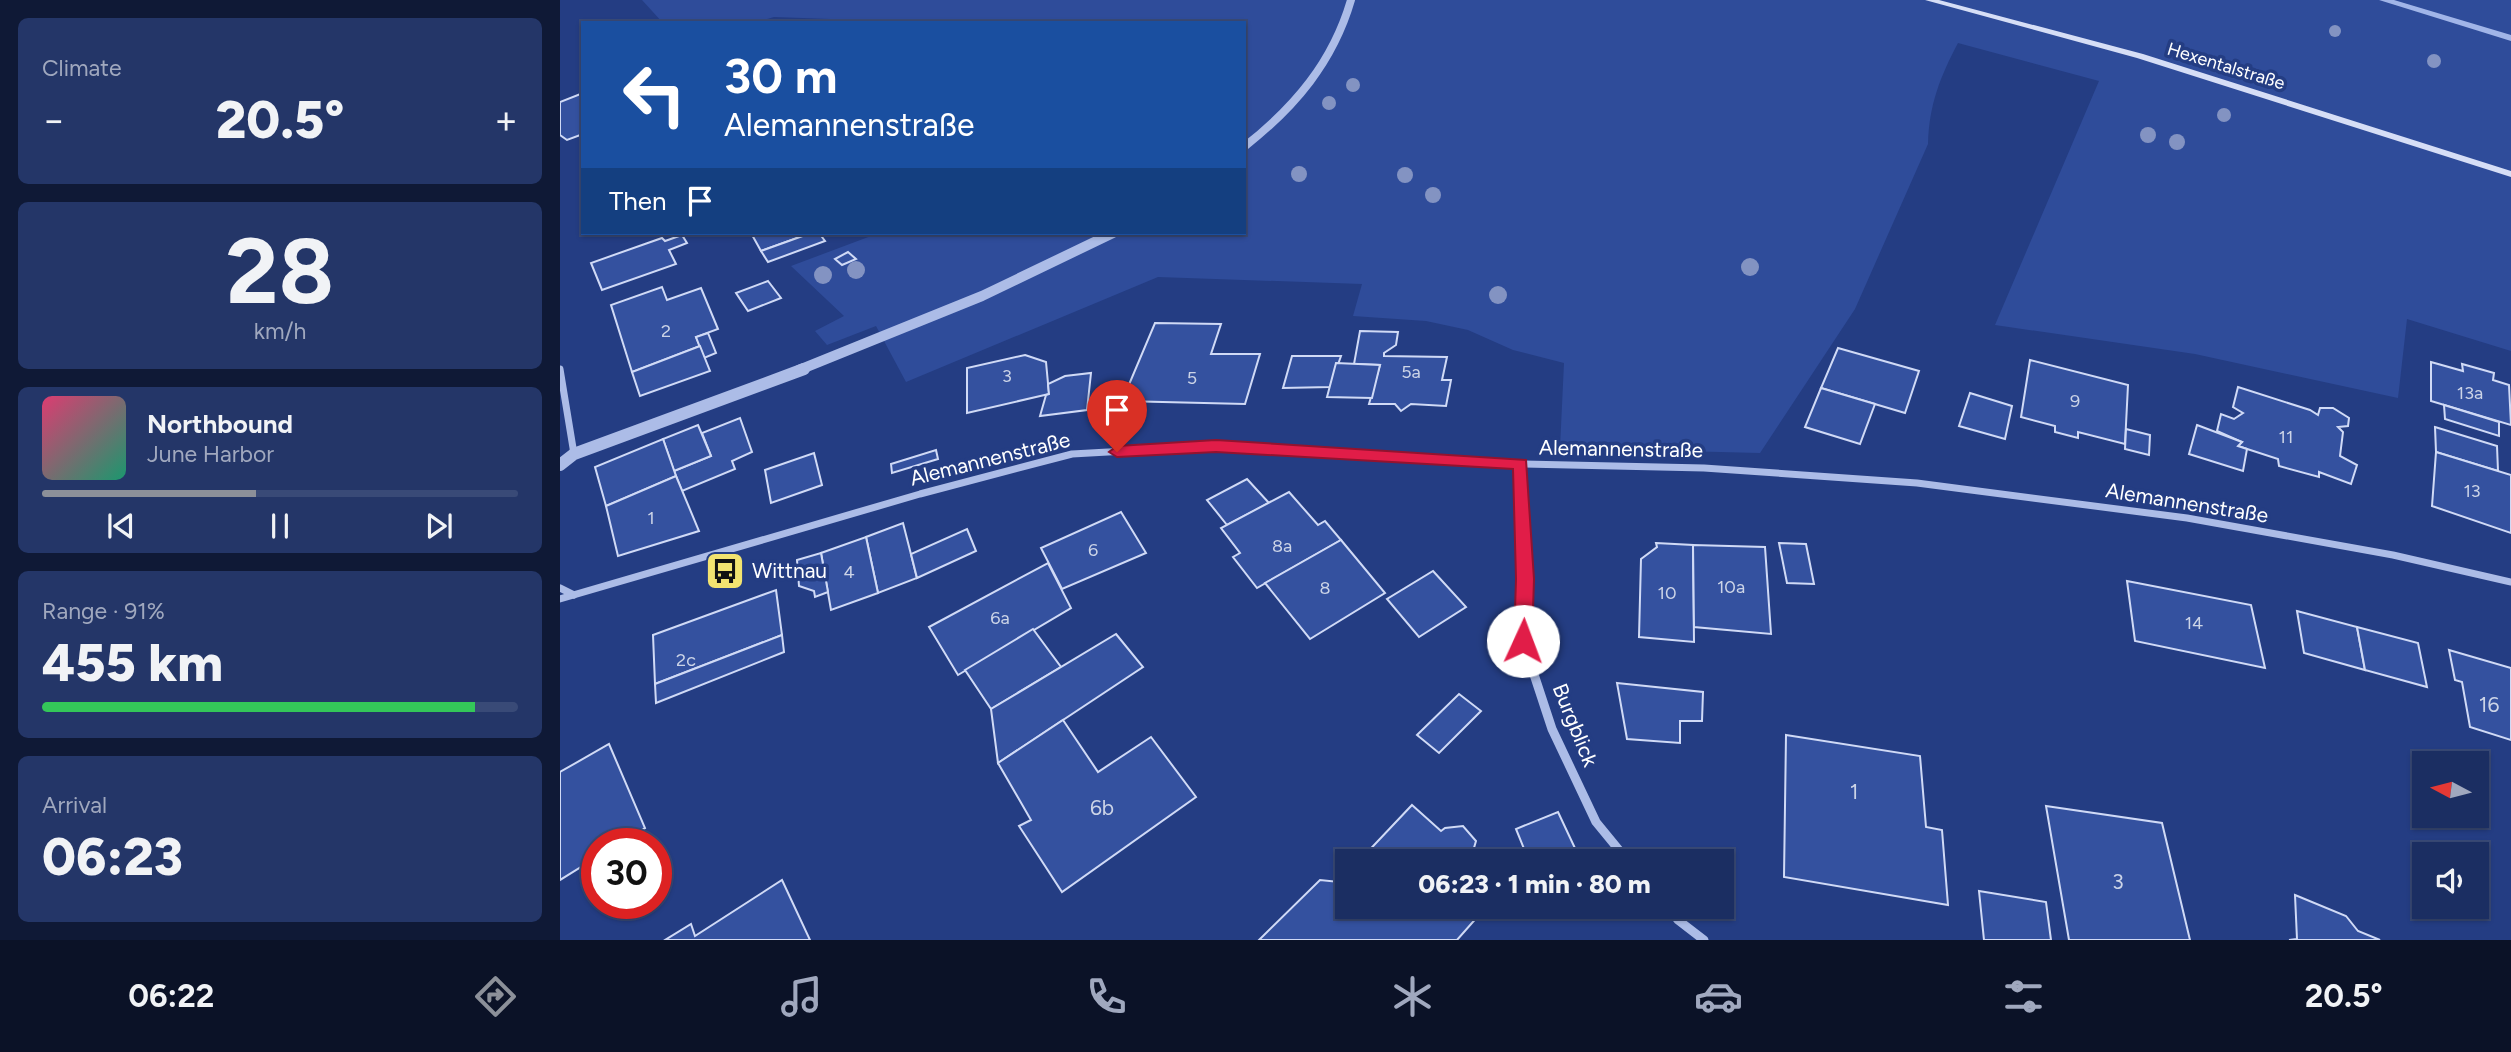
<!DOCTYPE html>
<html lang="en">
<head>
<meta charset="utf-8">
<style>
	body { margin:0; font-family:Figtree,sans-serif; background:#243668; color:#f1f3f6; height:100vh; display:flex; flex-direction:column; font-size:26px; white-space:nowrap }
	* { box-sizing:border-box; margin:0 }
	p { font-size:23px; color:#a0a8be }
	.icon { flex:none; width:38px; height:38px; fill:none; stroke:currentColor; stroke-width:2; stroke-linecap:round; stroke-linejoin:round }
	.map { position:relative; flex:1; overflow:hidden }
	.sheet { display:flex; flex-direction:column; gap:18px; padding:18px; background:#0f1936; width:560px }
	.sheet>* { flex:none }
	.guide { position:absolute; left:21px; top:21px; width:665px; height:214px; border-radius:0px; box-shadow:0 2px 5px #0004,0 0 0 2px #394a77; background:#1a4fa0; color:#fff; overflow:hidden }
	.needle { width:46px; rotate:277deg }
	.tools { position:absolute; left:1852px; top:751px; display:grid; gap:14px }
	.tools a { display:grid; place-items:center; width:77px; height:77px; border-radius:0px; background:#1b2e62; box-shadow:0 2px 5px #0004,0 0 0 2px #394a77; font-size:35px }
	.speed { position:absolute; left:21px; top:828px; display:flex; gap:14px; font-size:35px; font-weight:700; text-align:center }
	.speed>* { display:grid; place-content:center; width:91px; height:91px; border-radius:50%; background:#1b2e62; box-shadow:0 2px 5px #0004,0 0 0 2px #394a77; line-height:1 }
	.speed .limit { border:10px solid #d22; background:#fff; color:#111 }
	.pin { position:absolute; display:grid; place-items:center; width:60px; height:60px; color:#fff; margin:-72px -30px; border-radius:50% 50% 50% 0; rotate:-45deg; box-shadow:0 0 7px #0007 }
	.pin .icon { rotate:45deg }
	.me { position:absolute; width:77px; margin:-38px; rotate:2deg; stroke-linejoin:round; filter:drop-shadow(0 0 5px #0008) }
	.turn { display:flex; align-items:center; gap:24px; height:147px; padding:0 28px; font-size:32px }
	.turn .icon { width:91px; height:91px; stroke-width:2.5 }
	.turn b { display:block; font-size:49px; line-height:60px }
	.then { display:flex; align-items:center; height:66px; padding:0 28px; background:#0003; gap:14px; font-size:26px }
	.big { font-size:52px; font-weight:800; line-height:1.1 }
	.sheet .widget { flex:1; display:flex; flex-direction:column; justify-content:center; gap:10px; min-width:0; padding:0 24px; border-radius:10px; background:#243668 }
	.sheet .dial { align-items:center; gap:0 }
	.dial b { font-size:91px; line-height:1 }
	.song { display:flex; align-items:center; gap:21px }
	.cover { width:84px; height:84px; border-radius:10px; background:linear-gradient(135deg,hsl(340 70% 55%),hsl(160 70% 35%)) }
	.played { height:7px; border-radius:4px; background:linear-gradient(90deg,#8c9099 45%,#394a77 45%) }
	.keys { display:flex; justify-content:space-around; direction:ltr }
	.heat { display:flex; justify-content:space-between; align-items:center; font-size:38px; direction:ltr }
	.charge { height:10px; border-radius:5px; background:linear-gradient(90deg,#34c759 91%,#394a77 0) }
	.trip { position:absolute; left:775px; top:849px; width:399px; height:70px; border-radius:0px; background:#1b2e62; box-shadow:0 2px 5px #0004,0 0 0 2px #394a77; font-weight:800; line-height:70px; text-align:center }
	.tab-bar { display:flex; height:112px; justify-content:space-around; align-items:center; background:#0b1227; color:#a0a8be }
	.tab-bar .icon { width:49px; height:49px }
	.tab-bar .current { color:#8c9099 }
	.tab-bar b { font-size:32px; color:#f1f3f6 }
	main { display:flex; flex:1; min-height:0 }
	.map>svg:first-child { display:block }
	.green { fill:#2f4c9a }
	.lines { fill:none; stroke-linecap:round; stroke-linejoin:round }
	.stream { fill:#a1b5e8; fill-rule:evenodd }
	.building { fill:#34519f; stroke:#d0daf6; stroke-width:2 }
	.minor-far1 { stroke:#acbce7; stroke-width:7 }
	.minor { stroke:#acbce7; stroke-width:9 }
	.tertiary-far2 { stroke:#acbce7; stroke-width:8 }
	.tertiary-far1 { stroke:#acbce7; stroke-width:10 }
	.tertiary { stroke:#acbce7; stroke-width:12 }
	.secondary { fill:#d6def6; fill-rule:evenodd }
	.tree { fill:#8393c2 }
	.route { fill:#e11d48; stroke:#92132f; stroke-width:2 }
	.labels { text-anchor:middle; stroke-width:7; stroke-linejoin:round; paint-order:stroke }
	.far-street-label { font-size:18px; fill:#fff; stroke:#243d83 }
	.number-label { font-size:18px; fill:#ccd4e7 }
	.street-label { font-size:21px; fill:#fff; stroke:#243d83 }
	.poi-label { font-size:21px; fill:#fff; stroke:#243d83; text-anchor:start }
	.near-number-label { font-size:21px; fill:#ccd4e7 }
</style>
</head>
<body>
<main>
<section class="sheet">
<div class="widget"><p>Climate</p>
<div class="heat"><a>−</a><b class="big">20.5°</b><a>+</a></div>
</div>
<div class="widget dial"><b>28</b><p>km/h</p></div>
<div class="widget">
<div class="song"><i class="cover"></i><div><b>Northbound</b><p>June Harbor</p></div></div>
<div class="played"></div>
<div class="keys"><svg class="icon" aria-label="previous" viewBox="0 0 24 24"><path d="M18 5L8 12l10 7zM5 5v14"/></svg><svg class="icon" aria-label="pause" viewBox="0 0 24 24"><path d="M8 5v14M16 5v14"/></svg><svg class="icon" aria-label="next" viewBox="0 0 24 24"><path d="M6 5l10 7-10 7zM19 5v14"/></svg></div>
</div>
<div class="widget"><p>Range · 91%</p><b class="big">455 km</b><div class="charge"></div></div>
<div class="widget"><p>Arrival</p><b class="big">06:23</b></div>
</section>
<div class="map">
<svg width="1951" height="940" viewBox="0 0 1951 940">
	<rect width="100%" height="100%" fill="#243d83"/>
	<!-- green -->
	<path class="green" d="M82 0H1951V351L1847 319 1838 398 1635 354 1435 325 1539 81 1398 43C1380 77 1369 105 1368 144L1295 309 1200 453 1000 448 1004 363 953 350 908 330 866 321 793 316 802 284 598 277 346 382 316 326 267 345 255 331 284 316 231 266 319 233H684V23H285L270 19 214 17 193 23H103Z"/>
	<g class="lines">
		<!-- stream -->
		<path class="stream" d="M1819 0H1834L1951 35V41Z"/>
	</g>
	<!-- building -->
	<g class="building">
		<path d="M23 93V134L7 140 0 135V102Z"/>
		<path d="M191 233H251L201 251Z"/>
		<path d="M251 233H259L265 241 208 262 201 251Z"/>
		<path d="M122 235 127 243 109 250 116 264 42 290 31 263 102 238 105 241Z"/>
		<path d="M288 252 296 259 282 265 275 259Z"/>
		<path d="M208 281 221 298 188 311 176 293Z"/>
		<path d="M102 287 107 300 141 288 158 329 136 337 140 346 72 372 51 305Z"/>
		<path d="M595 323 661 324 651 354H700L685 404 562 401Z"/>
		<path d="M800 331 838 332 836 345 824 353V356L887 357 882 380H891L886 406 851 404 841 411 835 404H809L820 365 794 364Z"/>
		<path d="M148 333 156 353 144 358 136 337Z"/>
		<path d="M140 346 150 371 80 396 72 372Z"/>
		<path d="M1278 348 1359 371 1345 413 1261 388Z"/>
		<path d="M465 355 486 362 489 394 407 413V368Z"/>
		<path d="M732 356H781L770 387 723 388Z"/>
		<path d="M1470 360 1568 385 1565 444 1518 432V438L1495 432V426L1461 417Z"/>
		<path d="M1871 362 1903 371 1902 364 1934 373 1933 380 1949 385 1951 425 1871 401Z"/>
		<path d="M776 363 820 365 812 398 767 397Z"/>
		<path d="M531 373 527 410 480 416 486 395 489 394 488 384 505 376Z"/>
		<path d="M1678 387 1750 410 1758 415 1760 408H1773L1789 418 1788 426 1778 427 1783 432 1780 456 1797 465 1791 484 1759 472V477L1719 466 1718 459 1678 446 1682 442 1657 431 1661 414 1674 419 1683 413 1673 407Z"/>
		<path d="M1261 388 1315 404 1300 444 1245 427Z"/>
		<path d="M1410 393 1452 406 1445 439 1399 426Z"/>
		<path d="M1884 405 1939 422V436L1885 419Z"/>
		<path d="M180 418 192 452 172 461 175 469 122 491 114 471 151 456 142 433Z"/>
		<path d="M138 425 151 456 114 471 103 439Z"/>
		<path d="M1637 425 1682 442 1678 446 1687 449 1683 471 1629 454Z"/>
		<path d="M1875 427 1937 446 1938 471 1876 452Z"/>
		<path d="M1566 429 1590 435 1589 455 1565 449Z"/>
		<path d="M103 439 116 476 46 506 35 467Z"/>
		<path d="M376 450 378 459 332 473 331 464Z"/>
		<path d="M1876 452 1951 475V533L1872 506Z"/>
		<path d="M254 453 262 485 211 503 205 470Z"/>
		<path d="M116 476 139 531 58 556 46 506Z"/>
		<path d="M687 479 709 503 667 525 647 500Z"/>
		<path d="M729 492 758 525 765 521 781 540 697 588 673 557 680 553 661 528Z"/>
		<path d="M561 512 586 553 502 589 481 548Z"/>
		<path d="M343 523 357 578 318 593 306 537Z"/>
		<path d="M407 529 416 551 357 578 351 554Z"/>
		<path d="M306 537 318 593 271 610 261 553Z"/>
		<path d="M781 540 825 593 750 639 705 583Z"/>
		<path d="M1096 543 1133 545 1134 642 1079 637 1081 559 1097 547Z"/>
		<path d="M1219 543 1246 544 1254 584 1227 583Z"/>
		<path d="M1133 545 1205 547 1211 634 1134 627Z"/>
		<path d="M261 553 268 592 255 597 254 591 239 586 237 560Z"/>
		<path d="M488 563 511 608 398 675 369 627Z"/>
		<path d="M873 571 906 607 859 637 827 599Z"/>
		<path d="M1567 581 1691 605 1705 668 1575 641Z"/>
		<path d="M216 590 222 635 95 684 93 635Z"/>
		<path d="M1737 611 1797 627 1805 670 1744 653Z"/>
		<path d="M1797 627 1858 643 1867 687 1805 670Z"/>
		<path d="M473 629 501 667 431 709 405 670Z"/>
		<path d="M556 634 583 667 438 763 431 709Z"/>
		<path d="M222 635 224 652 96 703 95 684Z"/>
		<path d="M1889 650 1951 668V740L1910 727 1902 682 1895 680Z"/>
		<path d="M1057 683 1143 692 1142 721H1120V743L1067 739Z"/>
		<path d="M899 694 921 711 879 753 857 735Z"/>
		<path d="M503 720 538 772 591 737 636 797 502 892 459 826 471 820 438 763Z"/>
		<path d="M1226 735 1360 756 1366 827 1382 830 1388 905 1224 877Z"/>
		<path d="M49 744 85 828 60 844H37V857L0 880V772Z"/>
		<path d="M852 805 881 831 885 828 903 826 916 841 911 858 914 861H799Z"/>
		<path d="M1486 806 1602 823 1630 940H1509Z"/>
		<path d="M998 812 1021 861H969L956 829Z"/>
		<path d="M788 873V906H927L897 940H699L760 880 779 882Z"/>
		<path d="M222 880 250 940H105L131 924 135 936Z"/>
		<path d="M1419 891 1486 902 1491 940H1424Z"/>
		<path d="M1735 895 1786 916 1798 931 1820 940H1729L1737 939Z"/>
	</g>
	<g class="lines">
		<!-- minor-far1 -->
		<g class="minor-far1">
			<path d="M0 369 14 454"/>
			<path d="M961 464 965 579 964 625"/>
			<path d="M0 588 14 595"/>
			<path d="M0 599 360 494 512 454 656 446 961 464 1144 468 1357 483 1627 518 1833 555 1951 582"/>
		</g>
		<!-- minor -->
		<g class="minor">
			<path d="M964 623 963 641 992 729 1036 822 1068 861"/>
			<path d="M1107 906 1118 920 1144 940"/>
		</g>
		<!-- tertiary-far2 -->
		<path class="tertiary-far2" d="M684 147C735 107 773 62 791 0"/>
		<!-- tertiary-far1 -->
		<path class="tertiary-far1" d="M239 370 422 296 553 233"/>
		<!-- tertiary -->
		<path class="tertiary" d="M0 465 14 454 244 369"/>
		<!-- secondary -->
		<path class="secondary" d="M1365 0H1379L1583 54 1951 171V177L1577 58Z"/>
	</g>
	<!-- trees -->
	<g class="tree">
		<circle cx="1775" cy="31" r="6"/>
		<circle cx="1874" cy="61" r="7"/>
		<circle cx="793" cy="85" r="7"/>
		<circle cx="769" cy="103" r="7"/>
		<circle cx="1664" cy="115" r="7"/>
		<circle cx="1588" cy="135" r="8"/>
		<circle cx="1617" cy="142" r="8"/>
		<circle cx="739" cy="174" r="8"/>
		<circle cx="845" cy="175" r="8"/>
		<circle cx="873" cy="195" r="8"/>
		<circle cx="1190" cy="267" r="9"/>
		<circle cx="296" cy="270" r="9"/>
		<circle cx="263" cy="275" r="9"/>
		<circle cx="938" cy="295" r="9"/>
	</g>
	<!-- route -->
	<path class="route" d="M656 440 966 460 974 579 972 641 969 647 963 649 956 647 954 641 956 579 953 469 656 452 557 457 549 452 557 446Z"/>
	<!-- icons -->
	<defs>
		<g id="bus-square" transform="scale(2.0125)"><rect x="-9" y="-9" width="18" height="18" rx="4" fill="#f2e370" stroke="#243d83"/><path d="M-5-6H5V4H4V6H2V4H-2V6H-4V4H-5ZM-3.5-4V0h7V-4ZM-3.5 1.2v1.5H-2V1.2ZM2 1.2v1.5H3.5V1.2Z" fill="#111"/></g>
	</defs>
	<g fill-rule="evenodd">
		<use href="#bus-square" x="165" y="571"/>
	</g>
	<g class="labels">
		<!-- far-street labels -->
		<g class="far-street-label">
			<text transform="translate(1666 66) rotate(17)" y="6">Hexentalstraße</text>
		</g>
		<!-- number labels -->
		<g class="number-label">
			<text x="106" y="337">2</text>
			<text x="851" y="378">5a</text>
			<text x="447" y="382">3</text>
			<text x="632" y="384">5</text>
			<text x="1910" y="399">13a</text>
			<text x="1515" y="407">9</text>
			<text x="1726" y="443">11</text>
			<text x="1912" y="497">13</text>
			<text x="91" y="524">1</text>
			<text x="722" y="552">8a</text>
			<text x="533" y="556">6</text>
			<text x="289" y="578">4</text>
			<text x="1171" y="593">10a</text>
			<text x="765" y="594">8</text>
			<text x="1107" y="599">10</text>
			<text x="440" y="624">6a</text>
			<text x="1634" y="629">14</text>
			<text x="126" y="666">2c</text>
		</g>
		<!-- street labels -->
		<g class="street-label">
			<text transform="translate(1061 449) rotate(1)" y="7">Alemannenstraße</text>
			<text transform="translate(430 459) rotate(-14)" y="7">Alemannenstraße</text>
			<text transform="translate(1627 503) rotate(9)" y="7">Alemannenstraße</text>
			<text transform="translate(1015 725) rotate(68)" y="7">Burgblick</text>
		</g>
		<!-- poi labels -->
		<g class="poi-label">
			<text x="192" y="578">Wittnau</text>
		</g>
		<!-- near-number labels -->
		<g class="near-number-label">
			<text x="1929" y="712">16</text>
			<text x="1294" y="799">1</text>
			<text x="542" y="815">6b</text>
			<text x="1558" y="889">3</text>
		</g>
	</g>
</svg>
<div class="tools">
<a><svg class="needle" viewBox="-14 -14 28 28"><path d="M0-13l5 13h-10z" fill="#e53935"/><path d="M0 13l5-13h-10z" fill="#a0a8be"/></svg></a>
<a><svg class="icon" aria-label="sound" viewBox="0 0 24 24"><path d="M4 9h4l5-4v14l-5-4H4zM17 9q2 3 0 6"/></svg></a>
</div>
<div class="speed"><div class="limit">30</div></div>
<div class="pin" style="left:557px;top:452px;background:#d93025"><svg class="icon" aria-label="arrive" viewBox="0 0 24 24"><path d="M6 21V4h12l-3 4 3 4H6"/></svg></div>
<svg class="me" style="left:963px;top:641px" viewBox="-20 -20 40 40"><circle r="19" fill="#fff"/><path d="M0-13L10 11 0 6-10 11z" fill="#e11d48"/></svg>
<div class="trip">06:23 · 1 min · 80 m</div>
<div class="guide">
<div class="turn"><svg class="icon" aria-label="left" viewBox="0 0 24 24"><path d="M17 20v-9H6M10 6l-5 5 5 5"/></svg><div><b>30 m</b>Alemannenstraße</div></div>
<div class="then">Then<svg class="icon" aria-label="arrive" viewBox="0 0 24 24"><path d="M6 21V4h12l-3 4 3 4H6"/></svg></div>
</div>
</div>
</main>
<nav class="tab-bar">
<b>06:22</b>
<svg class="icon current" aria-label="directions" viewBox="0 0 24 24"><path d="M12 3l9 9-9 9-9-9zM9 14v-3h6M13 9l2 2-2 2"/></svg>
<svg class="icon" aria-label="music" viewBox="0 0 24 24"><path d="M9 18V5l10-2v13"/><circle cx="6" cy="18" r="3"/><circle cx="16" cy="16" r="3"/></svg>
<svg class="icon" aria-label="phone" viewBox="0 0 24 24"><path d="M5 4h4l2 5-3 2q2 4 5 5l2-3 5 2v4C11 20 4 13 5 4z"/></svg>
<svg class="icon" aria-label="climate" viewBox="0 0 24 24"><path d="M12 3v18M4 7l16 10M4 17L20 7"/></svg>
<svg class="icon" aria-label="car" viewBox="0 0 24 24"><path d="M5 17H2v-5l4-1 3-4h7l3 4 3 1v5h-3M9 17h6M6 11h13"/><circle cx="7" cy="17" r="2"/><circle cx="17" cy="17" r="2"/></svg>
<svg class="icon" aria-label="filters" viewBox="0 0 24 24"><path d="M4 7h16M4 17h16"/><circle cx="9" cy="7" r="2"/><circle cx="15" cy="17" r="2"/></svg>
<b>20.5°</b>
</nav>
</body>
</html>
